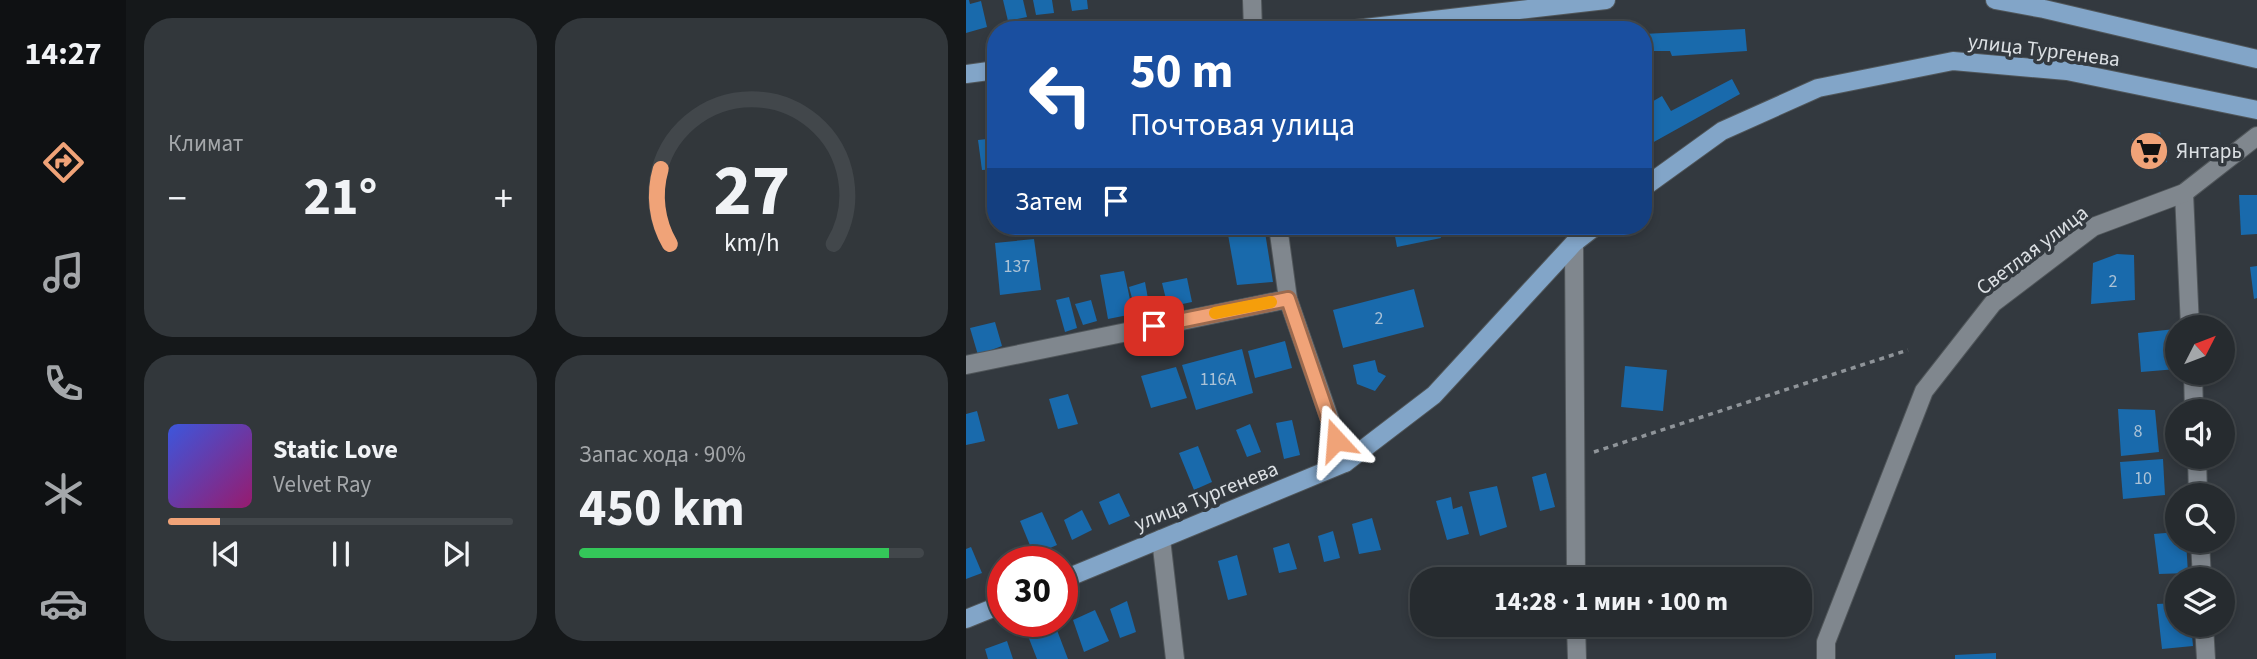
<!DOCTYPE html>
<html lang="ru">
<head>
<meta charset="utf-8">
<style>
	body { margin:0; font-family:"Source Sans 3",sans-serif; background:#32373b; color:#f1f3f6; height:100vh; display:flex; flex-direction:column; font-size:26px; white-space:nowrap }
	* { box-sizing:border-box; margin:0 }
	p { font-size:23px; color:#a4a7aa }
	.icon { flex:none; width:38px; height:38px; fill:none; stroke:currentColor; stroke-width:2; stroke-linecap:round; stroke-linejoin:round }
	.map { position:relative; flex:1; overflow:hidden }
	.side { display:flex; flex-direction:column; gap:18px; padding:18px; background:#15181a; width:840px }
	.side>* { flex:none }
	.top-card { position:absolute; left:21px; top:21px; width:665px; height:214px; border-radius:28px; box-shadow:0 4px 10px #0003,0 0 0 2px #42474b; background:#1a4fa0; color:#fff; overflow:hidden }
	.needle { width:46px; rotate:48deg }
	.controls { position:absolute; left:1199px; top:315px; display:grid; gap:14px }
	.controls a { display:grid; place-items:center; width:70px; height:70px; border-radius:50%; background:#262b2f; box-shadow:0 4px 10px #0003,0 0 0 2px #42474b; font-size:35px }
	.speed { position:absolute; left:21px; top:546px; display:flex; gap:14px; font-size:35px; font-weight:700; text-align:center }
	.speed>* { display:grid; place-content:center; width:91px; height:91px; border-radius:50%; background:#262b2f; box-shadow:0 4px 10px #0003,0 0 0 2px #42474b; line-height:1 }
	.speed .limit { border:10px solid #d22; background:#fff; color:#111 }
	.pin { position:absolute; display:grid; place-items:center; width:60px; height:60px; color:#fff; margin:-30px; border-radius:14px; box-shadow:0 4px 10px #0006 }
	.me { position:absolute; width:77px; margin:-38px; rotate:341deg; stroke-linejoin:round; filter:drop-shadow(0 0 5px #0008) }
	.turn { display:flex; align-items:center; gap:24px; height:147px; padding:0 28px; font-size:32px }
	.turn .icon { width:91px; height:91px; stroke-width:2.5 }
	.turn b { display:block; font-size:49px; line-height:60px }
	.then { display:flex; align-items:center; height:66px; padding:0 28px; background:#0003; gap:14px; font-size:26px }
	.big { font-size:52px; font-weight:700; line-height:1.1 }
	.side .tile { flex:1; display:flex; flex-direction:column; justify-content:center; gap:10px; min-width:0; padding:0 24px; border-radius:28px; background:#32373b }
	.side .dial { align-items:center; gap:0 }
	.dial svg { height:182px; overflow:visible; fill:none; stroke:#42474b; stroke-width:7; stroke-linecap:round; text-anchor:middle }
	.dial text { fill:#f1f3f6; stroke:none }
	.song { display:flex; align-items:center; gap:21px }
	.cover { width:84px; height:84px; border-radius:10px; background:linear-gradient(135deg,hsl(230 70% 55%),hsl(320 70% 35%)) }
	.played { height:7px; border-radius:4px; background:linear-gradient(90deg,#f0a378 15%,#42474b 15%) }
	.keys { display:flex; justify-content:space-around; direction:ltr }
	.heat { display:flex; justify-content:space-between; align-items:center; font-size:38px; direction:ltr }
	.charge { height:10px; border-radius:5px; background:linear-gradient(90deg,#34c759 90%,#42474b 0) }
	.side .tiles { flex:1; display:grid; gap:18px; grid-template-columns:repeat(2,1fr) }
	.trip { position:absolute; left:444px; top:567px; width:402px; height:70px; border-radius:28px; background:#262b2f; box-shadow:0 4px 10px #0003,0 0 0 2px #42474b; font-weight:700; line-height:70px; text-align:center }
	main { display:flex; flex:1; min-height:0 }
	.tabs { display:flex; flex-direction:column; width:126px; justify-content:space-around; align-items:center; background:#0f1113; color:#a4a7aa }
	.tabs .icon { width:49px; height:49px }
	.tabs .current { color:#f0a378 }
	.tabs b { font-size:32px; color:#f1f3f6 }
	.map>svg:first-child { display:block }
	.building { fill:#196aac }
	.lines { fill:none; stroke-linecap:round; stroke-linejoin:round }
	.minor-casing { stroke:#50565a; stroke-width:20 }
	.major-casing { stroke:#50565a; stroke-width:20 }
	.path { stroke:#8f9499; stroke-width:3.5; stroke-dasharray:5 5; stroke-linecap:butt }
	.minor { stroke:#80878e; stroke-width:18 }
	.major { stroke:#82a5c8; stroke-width:18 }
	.route-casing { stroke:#9c6a4e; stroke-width:18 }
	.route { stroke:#f0a378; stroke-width:12 }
	.slow { stroke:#f59e0b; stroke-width:12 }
	.labels { text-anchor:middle; stroke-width:7; stroke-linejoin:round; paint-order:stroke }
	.number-label { font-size:18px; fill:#abc2d6 }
	.street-label { font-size:21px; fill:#dce0e4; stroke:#33393f }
	.poi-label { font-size:21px; fill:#dce0e4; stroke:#33393f; text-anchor:start }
</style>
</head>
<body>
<main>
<nav class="tabs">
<b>14:27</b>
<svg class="icon current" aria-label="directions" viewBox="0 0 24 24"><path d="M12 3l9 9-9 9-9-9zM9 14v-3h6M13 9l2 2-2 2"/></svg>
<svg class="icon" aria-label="music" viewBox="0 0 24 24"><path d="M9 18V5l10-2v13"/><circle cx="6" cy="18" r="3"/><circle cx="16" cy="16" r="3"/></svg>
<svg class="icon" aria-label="phone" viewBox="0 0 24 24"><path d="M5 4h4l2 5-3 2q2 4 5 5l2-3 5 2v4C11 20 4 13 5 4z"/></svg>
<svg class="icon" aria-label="climate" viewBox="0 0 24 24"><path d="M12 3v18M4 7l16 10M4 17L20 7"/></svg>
<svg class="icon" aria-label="car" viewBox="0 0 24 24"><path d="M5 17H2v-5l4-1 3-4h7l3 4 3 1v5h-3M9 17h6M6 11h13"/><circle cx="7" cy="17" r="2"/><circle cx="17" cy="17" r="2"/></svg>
</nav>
<section class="side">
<div class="tiles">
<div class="tile"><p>Климат</p>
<div class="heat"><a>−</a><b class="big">21°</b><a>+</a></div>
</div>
<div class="tile dial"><svg viewBox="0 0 100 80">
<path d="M14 69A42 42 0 1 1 86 69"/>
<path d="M14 69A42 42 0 0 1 10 36" stroke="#f0a378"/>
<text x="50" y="56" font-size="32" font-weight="700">27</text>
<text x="50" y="72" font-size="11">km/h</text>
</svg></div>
<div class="tile">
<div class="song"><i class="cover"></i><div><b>Static Love</b><p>Velvet Ray</p></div></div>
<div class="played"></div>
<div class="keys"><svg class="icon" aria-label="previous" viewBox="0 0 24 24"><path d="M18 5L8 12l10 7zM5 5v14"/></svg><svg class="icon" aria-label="pause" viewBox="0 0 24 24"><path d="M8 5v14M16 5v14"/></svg><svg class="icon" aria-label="next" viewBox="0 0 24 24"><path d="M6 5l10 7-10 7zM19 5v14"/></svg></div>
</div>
<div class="tile"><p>Запас хода · 90%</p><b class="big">450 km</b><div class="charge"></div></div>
</div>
</section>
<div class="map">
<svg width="1291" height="659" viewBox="0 0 1291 659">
	<rect width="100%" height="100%" fill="#33393f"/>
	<!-- building -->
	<g class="building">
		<path d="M0 0H3L4 4 15 1 21 27 0 33Z"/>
		<path d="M37 0H57L61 17 42 21Z"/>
		<path d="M67 0H86L88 13 70 15Z"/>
		<path d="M104 0H121L122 9 106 11Z"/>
		<path d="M779 29 781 51 706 56 704 51H677V34Z"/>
		<path d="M766 79 774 94 677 148V107L696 96 705 111Z"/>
		<path d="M1194 132 1201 162 1173 169 1166 139Z"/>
		<path d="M30 138V169L16 170 12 140Z"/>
		<path d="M1273 195H1291V234L1275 235Z"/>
		<path d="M277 226H298L307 282 271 285 261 229Z"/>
		<path d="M427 226H473L475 238 431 247Z"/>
		<path d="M68 239 75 290 34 295 29 243Z"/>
		<path d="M1151 254 1168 255 1169 300 1125 304 1127 263Z"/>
		<path d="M1291 266V298L1288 299 1284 267Z"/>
		<path d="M158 271 167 314 142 319 134 275Z"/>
		<path d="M221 278 226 302 202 307 196 283Z"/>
		<path d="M179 282 184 310 170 313 163 287Z"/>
		<path d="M448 289 458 327 377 348 367 310Z"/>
		<path d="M103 297 111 328 99 332 90 300Z"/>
		<path d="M125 300 131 321 117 325 109 304Z"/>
		<path d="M29 322 36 346 12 355 4 328Z"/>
		<path d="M1209 329 1211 369 1175 372 1172 333Z"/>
		<path d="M319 341 326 368 289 378 282 351Z"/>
		<path d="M276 349 287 393 230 410 216 365Z"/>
		<path d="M409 360 412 372 420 376 409 391 391 384 387 365Z"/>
		<path d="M659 366 701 370 697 411 655 407Z"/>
		<path d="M210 367 221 398 185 408 175 376Z"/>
		<path d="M102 394 112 424 92 429 83 399Z"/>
		<path d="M1152 409 1189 410 1193 452 1155 456Z"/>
		<path d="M11 411 19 441 0 445V414Z"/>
		<path d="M326 420 334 455 318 459 310 423Z"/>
		<path d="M284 424 295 452 281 457 270 430Z"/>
		<path d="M232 446 246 482 228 490 213 453Z"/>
		<path d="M1197 459 1199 495 1157 499 1154 462Z"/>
		<path d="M580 473 589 507 574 511 566 477Z"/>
		<path d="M531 486 541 527 514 536 503 492Z"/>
		<path d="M153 493 164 516 143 525 133 502Z"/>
		<path d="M485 497 487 509 496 506 503 534 481 540 470 501Z"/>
		<path d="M116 510 126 530 106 540 98 520Z"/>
		<path d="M76 512 91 545 68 555 54 521Z"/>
		<path d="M406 518 415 550 393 554 386 524Z"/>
		<path d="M367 531 374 558 358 562 352 536Z"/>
		<path d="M1211 532V541H1220L1222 573 1193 574 1188 534Z"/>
		<path d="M323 543 331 569 313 573 307 548Z"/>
		<path d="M5 547 16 573 0 579V549Z"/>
		<path d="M271 555 281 595 262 600 252 561Z"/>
		<path d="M594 572V579H564L563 574Z"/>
		<path d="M161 601 170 632 154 638 144 609Z"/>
		<path d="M1211 603V625H1225L1227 646 1196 649 1191 604Z"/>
		<path d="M129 610 143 641 118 652 107 620Z"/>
		<path d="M89 625 102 659H71L62 636Z"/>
		<path d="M41 641 47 659H22L19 649Z"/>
		<path d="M1030 653V659H989V655Z"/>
	</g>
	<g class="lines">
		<!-- minor casing -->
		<g class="minor-casing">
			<g id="minor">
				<path d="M286 0 287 30"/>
				<path d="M1218 193 1224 327"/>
				<path d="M312 226 322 299 379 463"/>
				<path d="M608 243 610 579"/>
				<path d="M0 365 322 299"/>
				<path d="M1227 373 1228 411"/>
				<path d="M1231 457 1232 495"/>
				<path d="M195 539 209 659"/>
				<path d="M1234 541 1236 579"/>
				<path d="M610 625 611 659"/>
				<path d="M1238 625 1240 659"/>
				<path d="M860 659V642L958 391 1027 303 1127 227 1218 193 1291 136"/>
			</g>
		</g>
		<!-- major casing -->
		<g class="major-casing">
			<g id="major">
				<path d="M1029 0 1078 9 1291 59"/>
				<path d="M381 30 640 0"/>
				<path d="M0 74 30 70"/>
				<path d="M677 188 756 131 852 88 987 61 1101 71 1291 110"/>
				<path d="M96 580 379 463 468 395 608 243 630 226"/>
				<path d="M0 619 37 604"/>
			</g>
		</g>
		<!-- path -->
		<path class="path" d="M628 452 942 350"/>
		<!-- minor -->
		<use href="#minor" class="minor"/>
		<!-- major -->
		<use href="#major" class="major"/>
	</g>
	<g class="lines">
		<!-- route casing -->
		<g class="route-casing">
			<path id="route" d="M188 326 322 299 370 440"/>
		</g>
		<!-- route -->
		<use href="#route" class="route"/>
		<!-- slow -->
		<path class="slow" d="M249 313 305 302"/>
	</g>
	<!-- icons -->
	<defs>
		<g id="supermarket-disc" transform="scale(2.0125)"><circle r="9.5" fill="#f0a378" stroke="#33393f"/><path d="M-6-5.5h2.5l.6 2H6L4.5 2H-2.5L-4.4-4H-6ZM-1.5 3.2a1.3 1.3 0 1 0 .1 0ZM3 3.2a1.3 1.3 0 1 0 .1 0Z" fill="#111"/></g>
	</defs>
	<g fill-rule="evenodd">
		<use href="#supermarket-disc" x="1183" y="151"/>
	</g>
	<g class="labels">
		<!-- number labels -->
		<g class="number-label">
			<text x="51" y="272">137</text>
			<text x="1147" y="287">2</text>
			<text x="413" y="324">2</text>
			<text x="252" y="385">116А</text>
			<text x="1172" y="437">8</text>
			<text x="1177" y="484">10</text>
		</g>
		<!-- street labels -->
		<g class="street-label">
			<text transform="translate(1078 50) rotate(7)" y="7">улица Тургенева</text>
			<text transform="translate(1066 250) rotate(-37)" y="7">Светлая улица</text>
			<text transform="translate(240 496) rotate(-22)" y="7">улица Тургенева</text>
		</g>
		<!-- poi labels -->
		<g class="poi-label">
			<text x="1210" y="158">Янтарь</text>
		</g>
	</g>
</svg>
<div class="controls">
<a><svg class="needle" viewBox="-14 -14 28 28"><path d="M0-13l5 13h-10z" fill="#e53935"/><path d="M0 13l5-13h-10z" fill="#a4a7aa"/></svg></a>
<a><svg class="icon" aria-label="sound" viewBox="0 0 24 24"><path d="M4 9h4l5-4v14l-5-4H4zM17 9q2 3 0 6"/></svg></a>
<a><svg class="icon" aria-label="search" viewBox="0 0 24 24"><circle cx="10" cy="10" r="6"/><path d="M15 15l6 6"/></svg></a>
<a><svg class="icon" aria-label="layers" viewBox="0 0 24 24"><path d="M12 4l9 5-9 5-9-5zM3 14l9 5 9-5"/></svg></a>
</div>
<div class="speed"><div class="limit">30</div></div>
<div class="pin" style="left:188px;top:326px;background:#d93025"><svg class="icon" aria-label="arrive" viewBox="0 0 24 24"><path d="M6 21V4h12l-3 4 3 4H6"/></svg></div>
<svg class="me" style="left:370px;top:440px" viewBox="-20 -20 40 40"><path d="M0-17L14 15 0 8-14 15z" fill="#f0a378" stroke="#fff" stroke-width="4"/></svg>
<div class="trip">14:28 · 1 мин · 100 m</div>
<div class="top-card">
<div class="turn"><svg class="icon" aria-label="left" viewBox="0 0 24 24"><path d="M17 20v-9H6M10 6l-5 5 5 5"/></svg><div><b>50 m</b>Почтовая улица</div></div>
<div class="then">Затем<svg class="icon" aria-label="arrive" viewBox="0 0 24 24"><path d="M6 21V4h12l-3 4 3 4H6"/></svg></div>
</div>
</div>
</main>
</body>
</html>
